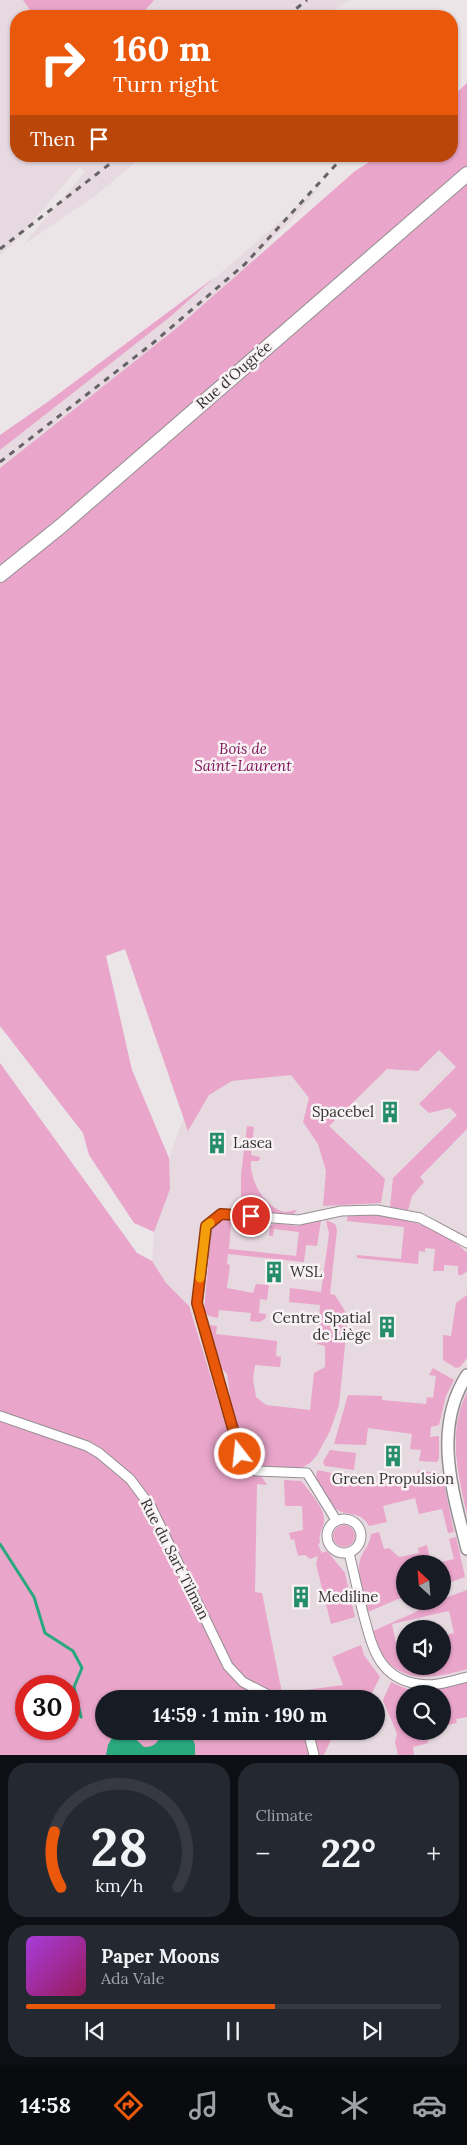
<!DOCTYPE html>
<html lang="en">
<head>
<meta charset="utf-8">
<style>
	body { margin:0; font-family:Lora,serif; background:#242831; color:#f1f3f6; height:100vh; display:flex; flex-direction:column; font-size:19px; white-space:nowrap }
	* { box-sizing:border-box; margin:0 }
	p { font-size:16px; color:#9ea1a6 }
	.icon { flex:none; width:28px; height:28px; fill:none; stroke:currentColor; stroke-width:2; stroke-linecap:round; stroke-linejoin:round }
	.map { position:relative; height:1755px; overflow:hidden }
	.drawer { display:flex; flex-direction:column; gap:8px; padding:8px; background:#0d0f14; flex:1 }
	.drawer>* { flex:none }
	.guide { position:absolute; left:10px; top:10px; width:448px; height:152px; border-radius:20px; box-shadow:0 1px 4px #0004; background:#ea580c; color:#fff; overflow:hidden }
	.needle { width:32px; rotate:334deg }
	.fabs { position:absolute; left:396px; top:1555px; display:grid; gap:10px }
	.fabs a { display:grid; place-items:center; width:55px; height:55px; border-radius:50%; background:#171b24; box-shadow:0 1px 4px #0004; font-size:25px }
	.speed { position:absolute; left:15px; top:1675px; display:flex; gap:10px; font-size:25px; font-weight:700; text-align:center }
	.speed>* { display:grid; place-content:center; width:65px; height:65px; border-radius:50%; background:#171b24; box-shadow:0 1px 4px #0004; line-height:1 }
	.speed .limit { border:8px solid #d22; background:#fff; color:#111 }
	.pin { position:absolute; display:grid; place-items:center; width:42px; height:42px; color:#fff; margin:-21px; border:2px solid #fff; border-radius:50%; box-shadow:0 1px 5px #0007 }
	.me { position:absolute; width:55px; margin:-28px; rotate:344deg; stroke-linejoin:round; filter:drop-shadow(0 0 4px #0008) }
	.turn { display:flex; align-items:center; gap:18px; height:105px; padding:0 20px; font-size:22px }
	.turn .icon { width:65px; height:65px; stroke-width:2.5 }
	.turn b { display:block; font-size:35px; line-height:42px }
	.then { display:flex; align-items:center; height:48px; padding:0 20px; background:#0003; gap:10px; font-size:19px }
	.big { font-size:38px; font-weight:700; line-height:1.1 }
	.drawer .widget { flex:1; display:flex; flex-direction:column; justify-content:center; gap:8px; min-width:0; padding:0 18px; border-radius:20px; background:#242831 }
	.drawer .dial { align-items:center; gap:0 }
	.dial svg { height:130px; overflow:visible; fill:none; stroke:#363941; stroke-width:7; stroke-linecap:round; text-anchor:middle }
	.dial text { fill:#f1f3f6; stroke:none }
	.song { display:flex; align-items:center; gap:15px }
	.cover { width:60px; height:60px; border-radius:8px; background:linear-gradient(135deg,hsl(280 70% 55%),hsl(330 70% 35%)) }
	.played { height:5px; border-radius:2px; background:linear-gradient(90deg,#ea580c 60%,#363941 60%) }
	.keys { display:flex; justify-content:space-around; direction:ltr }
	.heat { display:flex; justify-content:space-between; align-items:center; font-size:28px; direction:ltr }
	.drawer .tiles { flex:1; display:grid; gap:8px; grid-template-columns:1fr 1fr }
	.widget:last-child { grid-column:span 2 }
	.trip { position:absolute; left:95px; top:1690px; width:290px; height:50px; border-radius:25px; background:#171b24; box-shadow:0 1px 4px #0004; font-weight:700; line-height:50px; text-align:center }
	.dock { display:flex; height:80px; justify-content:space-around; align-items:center; background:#090b0e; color:#9ea1a6 }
	.dock .icon { width:35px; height:35px }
	.dock .selected { color:#ea580c }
	.dock b { font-size:22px; color:#f1f3f6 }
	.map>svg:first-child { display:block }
	.built { fill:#e7d9e0; fill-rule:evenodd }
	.green { fill:#e9a5ca; fill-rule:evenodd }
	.water { fill:#2aa87e }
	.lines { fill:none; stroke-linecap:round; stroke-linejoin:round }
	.stream { stroke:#2aa87e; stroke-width:3 }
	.minor-casing { stroke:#958f92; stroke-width:11 }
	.tertiary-casing { stroke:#958f92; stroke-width:14 }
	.primary-casing { stroke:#958f92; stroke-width:16 }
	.minor { stroke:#fff; stroke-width:9 }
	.tertiary { stroke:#fff; stroke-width:11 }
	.primary { stroke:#fff; stroke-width:14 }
	.rail { stroke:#666365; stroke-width:3; stroke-dasharray:6 6; stroke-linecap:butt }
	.route-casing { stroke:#983908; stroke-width:12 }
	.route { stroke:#ea580c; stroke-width:9 }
	.slow { stroke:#f59e0b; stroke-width:9 }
	.labels { text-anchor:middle; stroke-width:5; stroke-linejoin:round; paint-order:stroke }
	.street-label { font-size:15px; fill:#353334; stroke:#f8f2f5 }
	.park-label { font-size:15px; font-style:italic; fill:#7b1158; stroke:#f8f2f5 }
	.poi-label { font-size:15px; fill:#353334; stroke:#f8f2f5; text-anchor:start }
</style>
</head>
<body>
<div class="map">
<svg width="467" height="1755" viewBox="0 0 467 1755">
	<rect width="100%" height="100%" fill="#ebe5e8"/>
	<!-- built -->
	<g class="built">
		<path d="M0 0H350L324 16H16V156H143L95 196 23 245 85 172 79 167 16 241 0 255Z"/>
		<path d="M324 183 298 213 252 260 249 267 178 327 0 468V450L170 317Z"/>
		<path d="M467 1036V1392L463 1400 455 1438 456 1464 467 1515V1755H322L309 1731H376V1699H281L258 1672 237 1460 210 1375 152 1261 154 1232 169 1158 190 1100 215 1091 232 1081 249 1079ZM405 1564H442V1601H405ZM405 1629H442V1666H405ZM405 1694H442V1731H405Z"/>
	</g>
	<!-- green -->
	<g class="green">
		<path d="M23 0H154L142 14 144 16H34Z"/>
		<path d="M467 83V1129L420 1177 424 1182 412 1196 408 1210 390 1207 393 1178 457 1115 450 1108 429 1113 419 1104 456 1067 439 1050 418 1071 387 1069 329 1126 385 1179 381 1203 323 1206 326 1171 318 1144 303 1122 309 1098 291 1075 232 1081 209 1095 188 1131 125 949 106 956 132 1070 169 1158 170 1189 154 1232 134 1223 89 1155 83 1133 0 1026V468L178 327 355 171 379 156H451V98Z"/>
		<path d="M215 277 170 317 0 450V435L49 401Z"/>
		<path d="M0 1063 137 1253 152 1261 166 1283 189 1306 237 1462 244 1471 262 1477 267 1485 257 1484 255 1592 262 1593 282 1693 343 1685 332 1657 361 1645 364 1655 380 1677 371 1695 359 1699H104V1731H335L324 1755H0ZM26 1686H69V1729H26Z"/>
		<path d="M247 1126 254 1127 251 1155 260 1157 259 1161H251C249 1180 265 1208 285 1212 288 1212 293 1210 297 1210L293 1215 241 1211V1175Z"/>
		<path d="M373 1214C407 1219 442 1227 467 1253V1271L462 1275H458V1266L444 1265V1271H433L435 1249 425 1248V1252L419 1251 418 1264 357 1258V1255L401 1259 404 1227 347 1221 348 1215Z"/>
		<path d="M224 1218 254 1221 260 1225 259 1235H255L256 1227 231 1224 229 1249 296 1256 299 1232 274 1229 273 1236H269L270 1226 275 1223 297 1226 321 1220 317 1246 306 1245 304 1262 228 1254 227 1264 230 1265 227 1288 253 1293 256 1284 269 1285 267 1300 260 1299 259 1313 266 1314V1318L260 1322 250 1321 251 1313 219 1310 218 1318 209 1316 204 1312 211 1230 213 1226Z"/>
		<path d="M326 1220 335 1224 337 1230 330 1294 335 1295 348 1316 339 1405 330 1431 317 1455 310 1463 298 1470 257 1466 250 1461 232 1411 227 1374 219 1366 207 1329 210 1325 217 1326 216 1334 277 1341 276 1356 281 1357 280 1367 255 1365 253 1379 256 1397 266 1405 310 1410 314 1373 325 1367V1346L317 1344 320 1305 289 1302 290 1288 321 1292 329 1234Z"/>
		<path d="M467 1295V1358L460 1367 456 1368 443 1360V1335L451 1336 456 1303Z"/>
		<path d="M433 1368 454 1380 446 1396 439 1425 431 1427 430 1437 439 1436V1458L437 1462 419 1461 421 1450 410 1449 412 1434 368 1428 366 1445 334 1444 348 1395 382 1396V1400L426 1404 427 1397 433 1398 436 1376 429 1375Z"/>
		<path d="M467 1392V1515C458 1473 447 1433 467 1392Z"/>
		<path d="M330 1450 356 1453 354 1470 325 1466 323 1462Z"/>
		<path d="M318 1470 362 1480 400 1485 405 1482 406 1478 417 1479 418 1470 442 1474 454 1532 448 1533 442 1509 419 1514 415 1498 383 1506 387 1522 369 1526C360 1509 347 1518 335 1508 326 1501 311 1481 318 1470Z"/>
		<path d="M284 1480 301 1481 304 1484C310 1493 324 1507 324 1519 325 1527 318 1531 320 1542L318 1545 322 1553 327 1551 345 1573 355 1617 331 1624 316 1564 318 1556 310 1559 305 1555 298 1556 294 1539 291 1540 289 1533 303 1530 302 1506H285Z"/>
		<circle cx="344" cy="1536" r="11"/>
		<path d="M379 1532 384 1549 389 1548 399 1557 419 1553 418 1548 427 1545 431 1564H405V1596L368 1612C365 1597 356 1575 360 1560 363 1550 370 1545 371 1534Z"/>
		<path d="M456 1537 465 1577 443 1585 442 1564H433L454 1559 449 1539Z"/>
		<path d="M467 1590V1669C423 1682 387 1684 373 1631L418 1611 419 1603 442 1601 443 1599ZM449 1611 454 1633 443 1636 442 1666H405V1646L397 1648 392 1624Z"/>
		<path d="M467 1681V1717L456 1719 457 1723 443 1726 442 1694H405V1731H425L428 1743 413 1747 414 1755H398L395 1742 397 1734 383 1700 391 1682 407 1689H433Z"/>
	</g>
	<!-- water -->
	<path class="water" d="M116 1731H127L144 1747C156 1747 158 1742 162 1731H190L195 1745V1755H106L108 1745Z"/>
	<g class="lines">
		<!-- stream -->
		<path class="stream" d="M0 1544 34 1597 45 1633 73 1651 82 1668 74 1687 81 1717"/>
		<!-- minor casing -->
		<g class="minor-casing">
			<g id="minor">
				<path d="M0 1416 87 1446 99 1453 130 1479 151 1507 228 1666 243 1682 276 1699"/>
				<circle cx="344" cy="1536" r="17"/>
				<path d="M336 1520 307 1473 256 1471 246 1466 240 1454 197 1303 207 1227 221 1214 299 1220 341 1211 377 1210 420 1218 467 1243"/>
				<path d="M349 1553C354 1573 358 1593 363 1613 372 1646 378 1678 418 1684 434 1687 451 1681 467 1677"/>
				<path d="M308 1731 314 1755"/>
			</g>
		</g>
		<!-- tertiary casing -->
		<g class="tertiary-casing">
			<path id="tertiary" d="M467 1375C432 1429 453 1492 467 1549"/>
		</g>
		<!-- primary casing -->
		<g class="primary-casing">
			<path id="primary" d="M0 575 61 526 467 174"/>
		</g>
		<!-- minor -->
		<use href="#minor" class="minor"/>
		<!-- tertiary -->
		<use href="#tertiary" class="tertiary"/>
		<!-- primary -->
		<use href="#primary" class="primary"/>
		<!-- rail -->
		<g class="rail">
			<path d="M287 16 307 0"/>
			<path d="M0 249 120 156"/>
			<path d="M0 462 153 343 245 264 342 158"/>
		</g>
	</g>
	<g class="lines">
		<!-- route casing -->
		<g class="route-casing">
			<path id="route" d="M240 1454 197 1303 206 1226 221 1214 251 1216"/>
		</g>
		<!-- route -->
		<use href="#route" class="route"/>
		<!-- slow -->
		<path class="slow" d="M200 1278 206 1226 210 1223"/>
	</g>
	<!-- icons -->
	<defs>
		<g id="building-bare" transform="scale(1.725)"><path d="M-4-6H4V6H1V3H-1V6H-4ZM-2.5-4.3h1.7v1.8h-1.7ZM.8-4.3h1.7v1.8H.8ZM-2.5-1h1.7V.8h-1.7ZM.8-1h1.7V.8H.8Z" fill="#258d6a" stroke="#f8f2f5" stroke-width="2.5" paint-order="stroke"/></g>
	</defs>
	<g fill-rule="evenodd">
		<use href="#building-bare" x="390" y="1112"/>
		<use href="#building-bare" x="217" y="1143"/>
		<use href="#building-bare" x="274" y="1272"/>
		<use href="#building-bare" x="387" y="1327"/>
		<use href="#building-bare" x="393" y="1456"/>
		<use href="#building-bare" x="301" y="1597"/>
	</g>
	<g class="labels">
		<!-- street labels -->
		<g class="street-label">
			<text transform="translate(234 375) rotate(-41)" y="5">Rue d'Ougrée</text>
			<text transform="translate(175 1559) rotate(63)" y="5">Rue du Sart Tilman</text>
		</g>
		<!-- park labels -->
		<g class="park-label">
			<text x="243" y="754">Bois de<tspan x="243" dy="17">Saint-Laurent</tspan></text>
		</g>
		<!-- poi labels -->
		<g class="poi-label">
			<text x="374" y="1117" text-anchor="end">Spacebel</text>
			<text x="233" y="1148">Lasea</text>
			<text x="290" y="1277">WSL</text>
			<text x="371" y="1323" text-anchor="end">Centre Spatial<tspan x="371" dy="17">de Liège</tspan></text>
			<text x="393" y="1484" text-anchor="middle">Green Propulsion</text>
			<text x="318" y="1602">Mediline</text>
		</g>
	</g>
</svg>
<div class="fabs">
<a><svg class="needle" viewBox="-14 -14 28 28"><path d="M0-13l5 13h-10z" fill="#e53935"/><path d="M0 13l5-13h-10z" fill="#9ea1a6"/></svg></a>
<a><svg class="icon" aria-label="sound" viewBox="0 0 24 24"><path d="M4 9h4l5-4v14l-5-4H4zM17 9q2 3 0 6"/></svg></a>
<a><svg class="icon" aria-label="search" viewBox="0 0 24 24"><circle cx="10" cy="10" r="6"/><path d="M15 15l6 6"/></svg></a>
</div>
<div class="speed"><div class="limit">30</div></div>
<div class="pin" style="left:251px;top:1216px;background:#d93025"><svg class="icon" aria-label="arrive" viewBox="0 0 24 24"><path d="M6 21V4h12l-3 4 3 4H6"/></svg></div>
<svg class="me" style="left:240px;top:1454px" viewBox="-20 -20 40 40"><circle r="17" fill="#ea580c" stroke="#fff" stroke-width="3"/><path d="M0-11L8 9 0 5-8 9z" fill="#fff"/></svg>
<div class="trip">14:59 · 1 min · 190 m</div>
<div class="guide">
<div class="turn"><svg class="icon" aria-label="right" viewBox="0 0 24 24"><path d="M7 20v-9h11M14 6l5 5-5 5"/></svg><div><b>160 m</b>Turn right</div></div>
<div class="then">Then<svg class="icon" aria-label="arrive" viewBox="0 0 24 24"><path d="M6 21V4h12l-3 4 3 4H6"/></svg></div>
</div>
</div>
<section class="drawer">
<div class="tiles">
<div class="widget dial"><svg viewBox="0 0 100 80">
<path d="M14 69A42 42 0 1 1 86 69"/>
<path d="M14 69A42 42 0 0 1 10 35" stroke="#ea580c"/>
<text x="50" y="56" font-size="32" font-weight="700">28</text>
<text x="50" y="72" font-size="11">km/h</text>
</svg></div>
<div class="widget"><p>Climate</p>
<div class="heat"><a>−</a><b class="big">22°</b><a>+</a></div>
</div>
<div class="widget">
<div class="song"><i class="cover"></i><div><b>Paper Moons</b><p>Ada Vale</p></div></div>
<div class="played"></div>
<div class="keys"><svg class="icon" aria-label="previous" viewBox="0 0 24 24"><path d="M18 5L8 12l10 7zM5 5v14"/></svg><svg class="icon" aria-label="pause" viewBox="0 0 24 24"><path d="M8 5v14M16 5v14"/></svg><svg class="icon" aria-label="next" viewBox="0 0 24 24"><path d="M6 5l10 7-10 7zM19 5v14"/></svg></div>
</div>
</div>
</section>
<nav class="dock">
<b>14:58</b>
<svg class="icon selected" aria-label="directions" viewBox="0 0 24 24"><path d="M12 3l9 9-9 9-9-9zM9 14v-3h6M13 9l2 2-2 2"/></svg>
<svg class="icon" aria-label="music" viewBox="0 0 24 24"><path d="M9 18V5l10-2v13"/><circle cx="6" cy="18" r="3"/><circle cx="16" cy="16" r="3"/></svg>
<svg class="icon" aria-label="phone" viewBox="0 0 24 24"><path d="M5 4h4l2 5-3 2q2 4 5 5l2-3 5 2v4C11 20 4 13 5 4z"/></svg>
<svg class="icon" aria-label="climate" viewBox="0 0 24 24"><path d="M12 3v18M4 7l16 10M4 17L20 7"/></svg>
<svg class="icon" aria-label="car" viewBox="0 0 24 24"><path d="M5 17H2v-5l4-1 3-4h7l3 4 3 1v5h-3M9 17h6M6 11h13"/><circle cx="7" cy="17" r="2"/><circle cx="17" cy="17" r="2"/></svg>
</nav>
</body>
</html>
